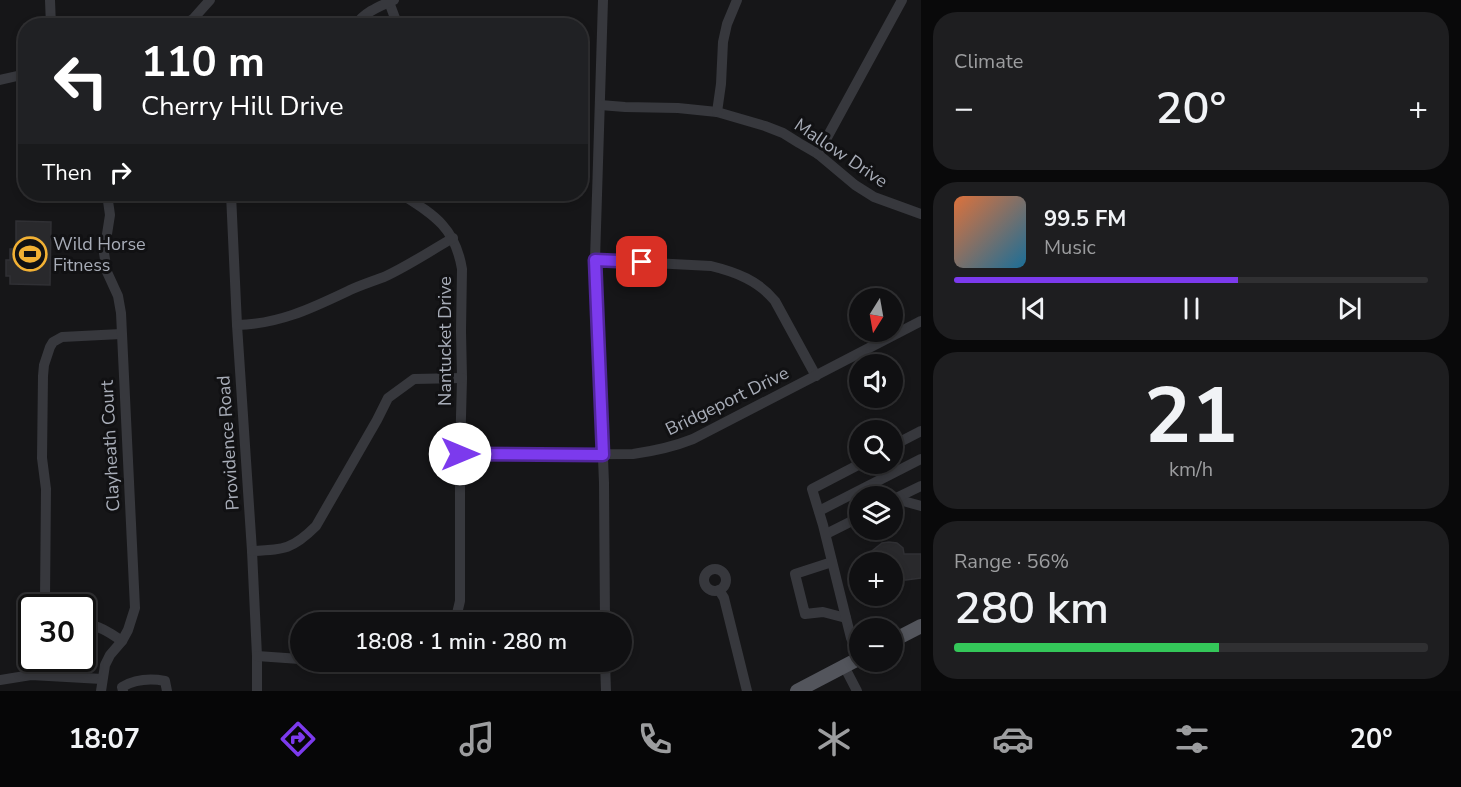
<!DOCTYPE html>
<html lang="en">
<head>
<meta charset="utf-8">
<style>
	body { margin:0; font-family:"Nunito Sans",sans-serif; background:#1e1e20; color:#f1f3f6; height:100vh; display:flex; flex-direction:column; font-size:22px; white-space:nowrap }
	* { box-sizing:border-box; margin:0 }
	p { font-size:20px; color:#9c9d9f }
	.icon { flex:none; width:33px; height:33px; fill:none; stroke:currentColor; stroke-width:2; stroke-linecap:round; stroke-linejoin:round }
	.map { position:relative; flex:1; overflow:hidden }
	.drawer { display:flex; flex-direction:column; gap:12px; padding:12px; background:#09090a; width:540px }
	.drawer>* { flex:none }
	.banner { position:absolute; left:18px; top:18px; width:570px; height:183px; border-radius:24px; box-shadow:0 3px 9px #0003,0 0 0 2px #303032; background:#202124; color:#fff; overflow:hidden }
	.needle { width:39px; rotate:191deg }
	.buttons { position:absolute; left:849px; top:288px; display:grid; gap:12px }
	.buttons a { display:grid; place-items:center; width:54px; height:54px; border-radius:50%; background:#101012; box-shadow:0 3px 9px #0003,0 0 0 2px #303032; font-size:30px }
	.speed { position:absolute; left:18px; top:594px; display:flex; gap:12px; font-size:30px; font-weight:700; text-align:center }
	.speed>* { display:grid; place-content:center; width:78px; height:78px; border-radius:50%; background:#101012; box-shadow:0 3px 9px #0003,0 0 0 2px #303032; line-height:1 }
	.speed .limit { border:3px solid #111; border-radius:9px; background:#fff; color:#111 }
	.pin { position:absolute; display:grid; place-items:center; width:51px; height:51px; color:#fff; margin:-26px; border-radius:12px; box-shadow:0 3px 9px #0006 }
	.me { position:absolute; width:66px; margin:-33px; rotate:90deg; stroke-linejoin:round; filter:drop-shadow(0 0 4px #0008) }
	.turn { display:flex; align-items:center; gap:21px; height:126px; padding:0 24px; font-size:27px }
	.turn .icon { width:78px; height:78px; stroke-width:2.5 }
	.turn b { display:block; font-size:42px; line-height:51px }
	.then { display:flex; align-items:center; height:57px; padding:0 24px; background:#0003; gap:12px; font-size:22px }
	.big { font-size:45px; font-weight:600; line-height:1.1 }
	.drawer .card { flex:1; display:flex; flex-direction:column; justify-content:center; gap:9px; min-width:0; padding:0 21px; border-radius:24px; background:#1e1e20 }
	.drawer .dial { align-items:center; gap:0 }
	.dial b { font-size:78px; line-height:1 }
	.song { display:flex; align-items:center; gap:18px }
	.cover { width:72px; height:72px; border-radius:9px; background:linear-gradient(135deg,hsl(20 70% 55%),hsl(200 70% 35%)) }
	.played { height:6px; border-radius:3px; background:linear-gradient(90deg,#7c3aed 60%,#303032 60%) }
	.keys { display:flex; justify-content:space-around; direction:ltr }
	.heat { display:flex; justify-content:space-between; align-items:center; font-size:33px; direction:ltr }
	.charge { height:9px; border-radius:4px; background:linear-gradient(90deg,#34c759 56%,#303032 0) }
	.trip { position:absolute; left:290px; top:612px; width:342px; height:60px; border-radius:30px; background:#101012; box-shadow:0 3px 9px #0003,0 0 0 2px #303032; font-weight:600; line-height:60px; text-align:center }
	.tabs { display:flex; height:96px; justify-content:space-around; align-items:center; background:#060607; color:#9c9d9f }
	.tabs .icon { width:42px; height:42px }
	.tabs .selected { color:#7c3aed }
	.tabs b { font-size:27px; color:#f1f3f6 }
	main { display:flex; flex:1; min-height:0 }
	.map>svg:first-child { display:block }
	.building { fill:#29292c; stroke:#303034; stroke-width:1.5 }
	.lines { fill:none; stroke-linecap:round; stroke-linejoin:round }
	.minor { stroke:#37383d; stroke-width:10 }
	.major { stroke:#53555c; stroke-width:14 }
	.route-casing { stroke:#51269a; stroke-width:15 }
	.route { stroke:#7c3aed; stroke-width:10 }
	.labels { text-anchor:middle; stroke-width:6; stroke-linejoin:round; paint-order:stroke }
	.street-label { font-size:18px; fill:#a8adb8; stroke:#111113 }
	.poi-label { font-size:18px; fill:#a8adb8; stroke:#111113; text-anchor:start }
</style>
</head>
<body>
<main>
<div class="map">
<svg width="921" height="691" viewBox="0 0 921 691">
	<rect width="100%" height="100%" fill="#161618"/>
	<!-- building -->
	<g class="building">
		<path d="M16 221 51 222 50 285 10 284V276H6V260H10V249H16Z"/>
		<path d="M889 542 897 543 903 548 904 554H921V578L906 580 892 579V562H872L871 558 872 551 882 543Z"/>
	</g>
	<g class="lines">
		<!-- minor -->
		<g class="minor">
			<path d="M50 0 51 26"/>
			<path d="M603 0 595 260 604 483 605 622"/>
			<path d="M389 2 398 26"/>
			<path d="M182 26 193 19 210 0"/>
			<path d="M355 26C364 12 380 6 394 0"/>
			<path d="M0 80 26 74"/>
			<path d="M600 105 625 107 678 108 717 112 765 126 783 133 799 143 818 154 855 185 874 197 921 214"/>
			<path d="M717 112 721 84 723 42 727 24 737 0"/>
			<path d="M818 154 902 0"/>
			<path d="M231 194 237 325 252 551 257 656V691"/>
			<path d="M401 194C434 215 455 227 462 269L461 331 462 378 460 455V601L455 622"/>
			<path d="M595 260 711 266C736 272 759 281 775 301L816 376"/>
			<path d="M237 325C280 324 312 308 350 290 361 285 373 281 384 277 408 266 430 251 453 238"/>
			<path d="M892 446 921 431"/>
			<path d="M460 455 633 454C654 451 673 447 693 439L921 321"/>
			<path d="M896 499 921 506"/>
			<path d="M892 500 921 486"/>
			<path d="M819 511 921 459"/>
			<path d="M826 534 860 517"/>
			<path d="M252 551C284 550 293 549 316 526L377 420 388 398 414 379 462 378"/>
			<path d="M832 562 795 574 805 614 823 612 846 618"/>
			<circle cx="715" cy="580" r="11"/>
			<path d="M719 590 724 598 747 691"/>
			<path d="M46 608 45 599 46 489 42 458 43 376 44 365 50 347 53 342 62 337 121 334"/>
			<path d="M82 624C99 625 109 632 122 641"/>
			<path d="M257 656 300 659"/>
			<path d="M860 658 851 638 823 525 812 489 860 464"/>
			<path d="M358 662 395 663 400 662"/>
			<path d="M605 662 606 691"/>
			<path d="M844 666 857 691"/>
			<path d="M0 680 31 675 102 679"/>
			<path d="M101 691 105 665 110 655 122 641 128 630 135 608 121 313 118 296 107 272 104 253 110 215 107 194"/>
			<path d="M123 691 122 687C136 679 149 678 165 681L167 691"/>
		</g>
		<!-- major -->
		<g class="major">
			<path d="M892 641 921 626"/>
			<path d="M797 691 860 658"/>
		</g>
	</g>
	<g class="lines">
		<!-- route casing -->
		<g class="route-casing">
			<path id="route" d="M460 454 603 455 595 260 642 262"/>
		</g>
		<!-- route -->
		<use href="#route" class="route"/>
	</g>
	<!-- icons -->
	<defs>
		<g id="stadium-ring" transform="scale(1.725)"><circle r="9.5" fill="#111113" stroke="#f2b134" stroke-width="1.5"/><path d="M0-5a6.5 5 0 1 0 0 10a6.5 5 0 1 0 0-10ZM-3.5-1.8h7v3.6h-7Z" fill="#f2b134"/></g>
	</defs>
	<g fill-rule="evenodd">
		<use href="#stadium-ring" x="30" y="254"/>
	</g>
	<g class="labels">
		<!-- street labels -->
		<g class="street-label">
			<text transform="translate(841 153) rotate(34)" y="6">Mallow Drive</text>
			<text transform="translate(445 341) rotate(-90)" y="6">Nantucket Drive</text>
			<text transform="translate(727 401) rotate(-26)" y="6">Bridgeport Drive</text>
			<text transform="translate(228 443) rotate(-94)" y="6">Providence Road</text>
			<text transform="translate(110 446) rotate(-93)" y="6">Clayheath Court</text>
		</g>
		<!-- poi labels -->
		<g class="poi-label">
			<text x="53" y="250">Wild Horse<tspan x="53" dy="21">Fitness</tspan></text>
		</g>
	</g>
</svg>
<div class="buttons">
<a><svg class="needle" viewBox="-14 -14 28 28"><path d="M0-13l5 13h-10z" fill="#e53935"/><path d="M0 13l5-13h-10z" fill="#9c9d9f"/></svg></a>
<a><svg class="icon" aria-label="sound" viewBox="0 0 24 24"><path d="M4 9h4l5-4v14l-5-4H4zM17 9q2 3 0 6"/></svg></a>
<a><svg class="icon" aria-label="search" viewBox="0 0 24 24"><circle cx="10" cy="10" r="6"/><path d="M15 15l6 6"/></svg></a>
<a><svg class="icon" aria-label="layers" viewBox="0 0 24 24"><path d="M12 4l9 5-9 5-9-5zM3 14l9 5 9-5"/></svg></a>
<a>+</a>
<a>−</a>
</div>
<div class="speed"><div class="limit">30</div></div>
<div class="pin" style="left:642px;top:262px;background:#d93025"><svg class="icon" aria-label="arrive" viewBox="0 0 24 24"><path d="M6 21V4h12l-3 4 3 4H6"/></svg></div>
<svg class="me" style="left:460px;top:454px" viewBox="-20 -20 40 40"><circle r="19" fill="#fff"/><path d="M0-13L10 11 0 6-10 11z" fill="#7c3aed"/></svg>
<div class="trip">18:08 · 1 min · 280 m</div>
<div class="banner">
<div class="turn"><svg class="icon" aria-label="left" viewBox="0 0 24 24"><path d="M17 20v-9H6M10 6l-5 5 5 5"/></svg><div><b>110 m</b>Cherry Hill Drive</div></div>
<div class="then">Then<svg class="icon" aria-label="right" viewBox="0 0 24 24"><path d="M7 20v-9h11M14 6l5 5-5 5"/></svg></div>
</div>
</div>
<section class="drawer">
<div class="card"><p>Climate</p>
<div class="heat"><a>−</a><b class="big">20°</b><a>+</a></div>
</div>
<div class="card">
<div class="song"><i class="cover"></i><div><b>99.5 FM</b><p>Music</p></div></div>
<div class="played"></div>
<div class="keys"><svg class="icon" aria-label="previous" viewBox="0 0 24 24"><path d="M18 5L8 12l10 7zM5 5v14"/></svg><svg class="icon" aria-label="pause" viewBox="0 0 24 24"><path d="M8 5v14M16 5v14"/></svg><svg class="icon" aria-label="next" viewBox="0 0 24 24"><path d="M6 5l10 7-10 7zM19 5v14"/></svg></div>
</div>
<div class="card dial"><b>21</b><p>km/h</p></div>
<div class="card"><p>Range · 56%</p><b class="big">280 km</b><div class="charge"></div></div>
</section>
</main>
<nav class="tabs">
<b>18:07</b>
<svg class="icon selected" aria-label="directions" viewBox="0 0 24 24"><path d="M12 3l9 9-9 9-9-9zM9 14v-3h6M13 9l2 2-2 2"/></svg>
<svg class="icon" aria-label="music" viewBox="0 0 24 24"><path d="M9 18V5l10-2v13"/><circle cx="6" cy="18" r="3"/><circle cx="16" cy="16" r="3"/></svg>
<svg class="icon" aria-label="phone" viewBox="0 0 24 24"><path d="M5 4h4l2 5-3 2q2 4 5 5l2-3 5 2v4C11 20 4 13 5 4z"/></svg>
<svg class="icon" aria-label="climate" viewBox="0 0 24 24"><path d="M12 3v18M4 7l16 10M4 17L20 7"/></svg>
<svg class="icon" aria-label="car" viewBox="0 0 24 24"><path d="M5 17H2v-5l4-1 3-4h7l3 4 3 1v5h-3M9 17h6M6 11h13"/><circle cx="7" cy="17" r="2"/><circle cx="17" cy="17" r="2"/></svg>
<svg class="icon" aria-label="filters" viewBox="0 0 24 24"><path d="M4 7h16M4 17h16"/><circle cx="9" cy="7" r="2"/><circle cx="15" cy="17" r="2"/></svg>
<b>20°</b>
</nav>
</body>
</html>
